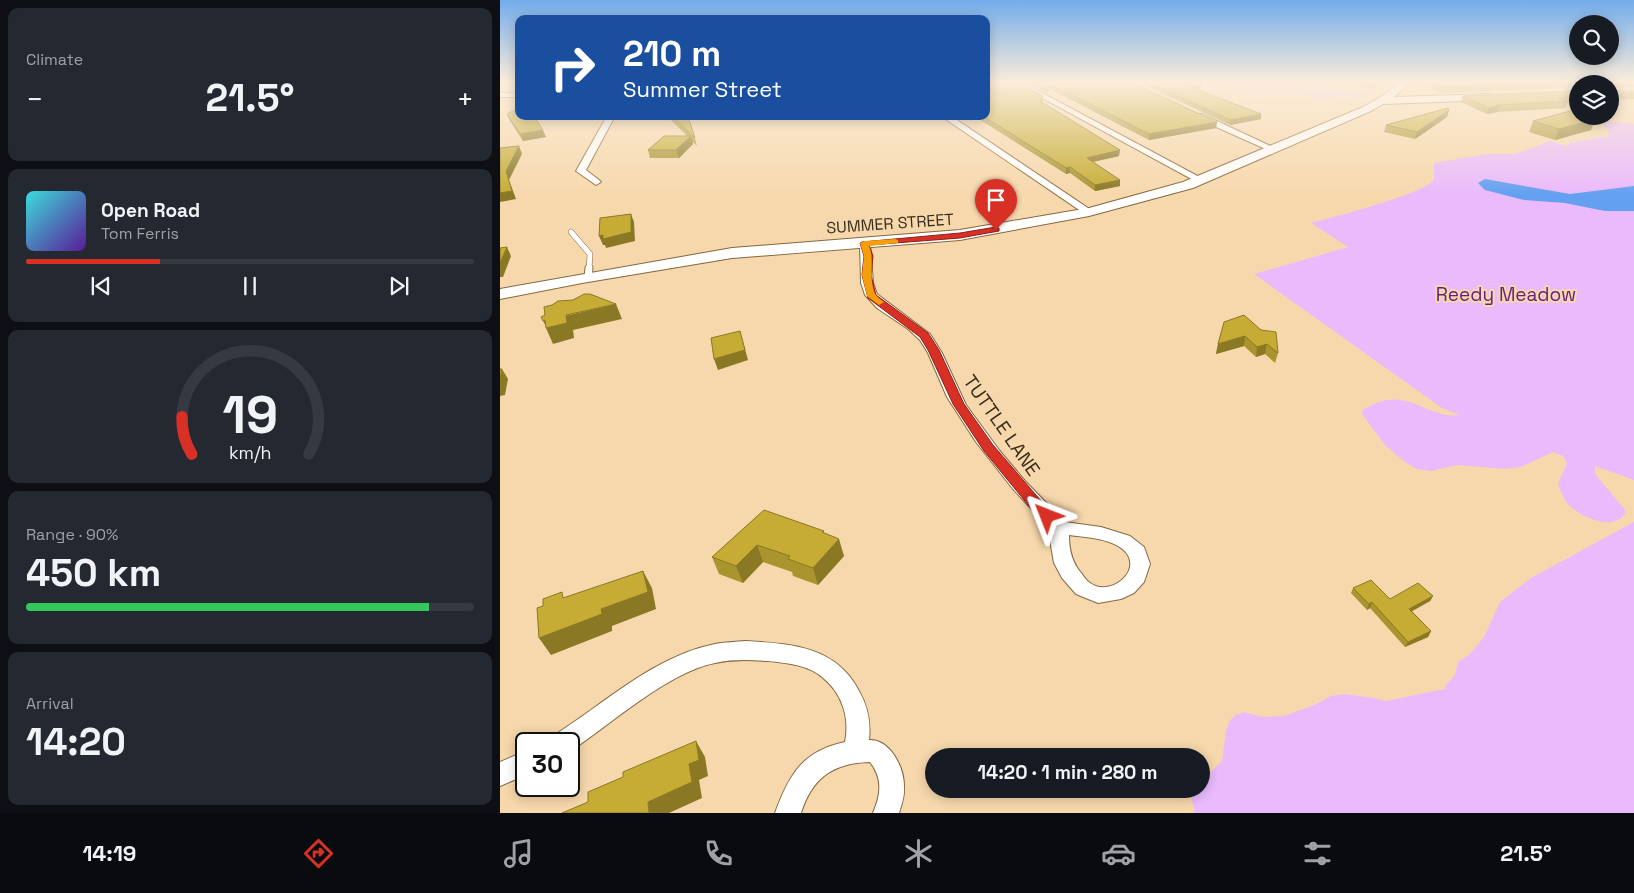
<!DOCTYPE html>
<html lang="en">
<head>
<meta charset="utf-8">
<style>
	body { margin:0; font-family:"Space Grotesk",sans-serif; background:#242831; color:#f1f3f6; height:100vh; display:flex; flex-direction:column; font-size:19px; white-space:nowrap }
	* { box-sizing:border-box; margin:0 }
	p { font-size:16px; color:#9ea1a6 }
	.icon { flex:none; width:28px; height:28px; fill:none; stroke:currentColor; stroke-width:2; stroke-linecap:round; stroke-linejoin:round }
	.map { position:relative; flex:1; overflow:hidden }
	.drawer { display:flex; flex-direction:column; gap:8px; padding:8px; background:#0d0f14; width:500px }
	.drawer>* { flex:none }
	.guide { position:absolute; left:15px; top:15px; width:475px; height:105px; border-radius:10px; box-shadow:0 2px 12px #0003; background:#1a4fa0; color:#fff; overflow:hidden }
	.buttons { position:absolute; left:1069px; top:15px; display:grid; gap:10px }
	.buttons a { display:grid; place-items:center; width:50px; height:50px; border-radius:50%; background:#171b24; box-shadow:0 2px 12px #0003; font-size:25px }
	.speed { position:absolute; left:15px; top:732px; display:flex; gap:10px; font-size:25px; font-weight:700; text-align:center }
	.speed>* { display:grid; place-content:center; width:65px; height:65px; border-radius:50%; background:#171b24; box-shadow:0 2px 12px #0003; line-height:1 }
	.speed .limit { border:2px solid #111; border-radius:8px; background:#fff; color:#111 }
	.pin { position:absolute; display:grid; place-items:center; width:42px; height:42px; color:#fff; margin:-51px -21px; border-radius:50% 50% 50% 0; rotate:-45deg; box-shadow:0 0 5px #0007 }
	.pin .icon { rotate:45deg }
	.me { position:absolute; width:55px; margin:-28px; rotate:315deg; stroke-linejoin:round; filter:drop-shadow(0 0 4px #0008) }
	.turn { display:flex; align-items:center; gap:18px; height:105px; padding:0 25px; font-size:22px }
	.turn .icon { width:65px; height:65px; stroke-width:2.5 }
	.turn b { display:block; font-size:35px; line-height:42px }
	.big { font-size:38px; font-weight:600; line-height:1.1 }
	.drawer .tile { flex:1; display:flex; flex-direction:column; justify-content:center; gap:8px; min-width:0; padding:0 18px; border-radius:10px; background:#242831 }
	.drawer .dial { align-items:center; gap:0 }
	.dial svg { height:130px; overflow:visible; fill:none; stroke:#363941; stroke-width:7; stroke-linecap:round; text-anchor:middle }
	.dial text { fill:#f1f3f6; stroke:none }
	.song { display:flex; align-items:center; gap:15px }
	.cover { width:60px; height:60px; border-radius:8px; background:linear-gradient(135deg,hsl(180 70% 55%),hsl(270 70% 35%)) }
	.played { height:5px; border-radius:2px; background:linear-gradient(90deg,#d93025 30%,#363941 30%) }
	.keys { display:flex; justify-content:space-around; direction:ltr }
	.heat { display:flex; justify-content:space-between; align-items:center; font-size:28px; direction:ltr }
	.charge { height:8px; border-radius:4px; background:linear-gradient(90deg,#34c759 90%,#363941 0) }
	.trip { position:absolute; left:425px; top:748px; width:285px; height:50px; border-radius:25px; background:#171b24; box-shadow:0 2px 12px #0003; font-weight:600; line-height:50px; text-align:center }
	.menu { display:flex; height:80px; justify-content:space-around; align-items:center; background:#090b0e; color:#9ea1a6 }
	.menu .icon { width:35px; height:35px }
	.menu .current { color:#d93025 }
	.menu b { font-size:22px; color:#f1f3f6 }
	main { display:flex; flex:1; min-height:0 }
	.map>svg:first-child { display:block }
	.green { fill:#eabafd }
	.water { fill:#63a0f1 }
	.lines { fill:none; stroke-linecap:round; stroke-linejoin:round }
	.lane-far1-casing { stroke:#83683f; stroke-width:6 }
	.lane-casing { stroke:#83683f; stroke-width:9 }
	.street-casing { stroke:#83683f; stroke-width:2 }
	.secondary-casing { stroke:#83683f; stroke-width:2 }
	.lane-far1 { stroke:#fff; stroke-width:5 }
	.lane { stroke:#fff; stroke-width:7 }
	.street { fill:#fff; fill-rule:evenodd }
	.secondary { fill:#fff; fill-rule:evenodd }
	.wall { fill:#aa942e }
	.shaded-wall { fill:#8b7825 }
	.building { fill:#c6ac35; stroke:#8b7825 }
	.route { fill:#d93025; stroke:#8d1f18 }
	.slow { fill:#f59e0b }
	.labels { text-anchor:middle; stroke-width:4; stroke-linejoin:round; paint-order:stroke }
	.far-street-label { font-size:16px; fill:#392d1b; stroke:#f7d8ac }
	.park-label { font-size:19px; fill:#671f80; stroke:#f7d8ac }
	.street-label { font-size:19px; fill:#392d1b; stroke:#f7d8ac }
</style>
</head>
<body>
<main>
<section class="drawer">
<div class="tile"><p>Climate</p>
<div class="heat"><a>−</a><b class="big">21.5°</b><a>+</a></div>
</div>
<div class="tile">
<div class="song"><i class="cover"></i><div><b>Open Road</b><p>Tom Ferris</p></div></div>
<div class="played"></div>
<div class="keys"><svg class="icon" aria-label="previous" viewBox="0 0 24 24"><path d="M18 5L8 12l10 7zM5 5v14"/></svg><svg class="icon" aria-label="pause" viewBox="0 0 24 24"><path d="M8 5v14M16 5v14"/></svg><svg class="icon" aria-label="next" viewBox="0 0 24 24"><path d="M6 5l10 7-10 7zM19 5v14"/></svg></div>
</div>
<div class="tile dial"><svg viewBox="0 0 100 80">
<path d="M14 69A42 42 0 1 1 86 69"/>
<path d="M14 69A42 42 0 0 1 8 46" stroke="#d93025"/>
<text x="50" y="56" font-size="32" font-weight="700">19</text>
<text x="50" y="72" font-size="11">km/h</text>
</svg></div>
<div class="tile"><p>Range · 90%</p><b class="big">450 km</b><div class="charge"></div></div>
<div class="tile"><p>Arrival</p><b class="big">14:20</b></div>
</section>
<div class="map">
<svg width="1134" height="813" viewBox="0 0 1134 813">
	<rect width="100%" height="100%" fill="#f7d8ac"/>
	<!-- green -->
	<g class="green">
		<path d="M712 81H763L780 83 804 82 863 94 870 97 838 96 824 99 790 92 754 93Z"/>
		<path d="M1104 122H1124L1134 124V480L1095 466V474L1126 511C1117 533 1081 518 1069 505 1064 500 1061 491 1058 484L1067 463 1063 456 1053 452 1021 467 1005 469 957 465 932 471 917 469 905 462 885 445 862 414 863 410C906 382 925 420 960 415L942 408 754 274 848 247 811 223C830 218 928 193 934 179V163L987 154H1015L1050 141 1066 146 1070 143 1109 136 1107 128 1102 123Z"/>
		<path d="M1134 522V813H695L689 789H701V773L711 772 722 761 726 731 730 720 736 715 744 712 762 717 784 716 814 705 831 696 844 694 874 698 886 701 945 689 946 685 955 675 958 662 969 655 984 637 1000 602 1031 578Z"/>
	</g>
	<!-- water -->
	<path class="water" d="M985 179 1070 194 1134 186V211H1105L1065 203 1024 200 985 190 978 183Z"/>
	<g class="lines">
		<!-- lane-far1 casing -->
		<g class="lane-far1-casing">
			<path id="lane-far1" d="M71 232 90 254 89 269"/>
		</g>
		<!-- lane casing -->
		<g class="lane-casing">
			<path id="lane" d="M88 277 89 268"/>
		</g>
		<!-- street casing -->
		<g class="street-casing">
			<g id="street">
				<path d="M511 81H520L705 180 703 182H697Z"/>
				<rect x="0" y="93" width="19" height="4"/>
				<path d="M696 114H702L777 149 770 151 696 118Z"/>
				<path d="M107 116H115L86 170 99 180 101 182 96 185 76 171Z"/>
				<path d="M441 116H451L594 212 589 215 585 214Z"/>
				<path d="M365 240 370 243 373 283 377 294 430 334 442 353 466 405 499 450 525 481 565 522 601 527 630 536 644 547 650 564 644 582 634 593 621 599 598 603 576 594 562 578 554 563 551 546V530L513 489 476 442 447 397 428 353 420 340 408 329 377 308 365 295 361 283 360 243ZM569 535C584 537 604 538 618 546 650 565 612 599 590 583 587 581 584 577 582 574 572 563 569 550 569 535Z"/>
				<path d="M246 641C291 644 336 646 359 691 368 707 371 722 369 740 390 739 404 767 404 786 405 795 402 804 399 813H373C381 794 383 779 370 762 333 763 312 778 301 813H275C289 775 302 751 345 742 350 717 342 693 322 677 308 665 287 663 268 661 250 660 233 659 215 663 168 672 110 725 69 752V744H49L53 736C104 704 154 656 215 644 225 642 236 642 246 641Z"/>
				<path d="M26 751V775L0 786V762Z"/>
			</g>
		</g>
		<!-- secondary casing -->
		<g class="secondary-casing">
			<path id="secondary" d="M900 81H911L894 97 990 94 995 97 990 100 883 104 871 111 693 188 589 216 460 240 232 258 82 283 0 299V289L232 248 460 230 589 208 683 182 863 107 884 95Z"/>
		</g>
		<!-- lane-far1 -->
		<use href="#lane-far1" class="lane-far1"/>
		<!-- lane -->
		<use href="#lane" class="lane"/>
		<!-- street -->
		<use href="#street" class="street"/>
		<!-- secondary -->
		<use href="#secondary" class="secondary"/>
	</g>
	<!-- wall -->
	<g class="wall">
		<path d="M525 81H628L717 122 716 128 649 140 550 89 547 93Z"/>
		<path d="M636 81H697L702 83 701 88 696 89 761 114V119L730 125Z"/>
		<path d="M839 81H888L870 89Z"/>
		<path d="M916 81H1134V87L1111 88V89L1113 91H1134V99L1110 100V84H1078V87L941 93Z"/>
		<path d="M1078 91V102L1067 103 1065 108 997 112 987 114 961 102 963 96Z"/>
		<path d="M543 96V101L542 102 619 156 593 162 620 186 595 191 570 173 566 174 479 119 474 118 471 116H486Z"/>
		<path d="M949 110 947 117 915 139 884 132 886 125Z"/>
		<path d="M7 114 46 137 23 141 10 121Z"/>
		<path d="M167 116H188L197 146 193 142V144L179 158H150L148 150 187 136Z"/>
		<path d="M1033 121 1091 130 1055 140 1029 132Z"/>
		<path d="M744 315 778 353 775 363 765 354 756 357 744 346 716 354 718 344Z"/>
		<path d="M264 510 344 556 318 585 293 576 292 572 263 562 243 583 219 574 212 557Z"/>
		<path d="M853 588 890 599 933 596 930 601 912 611 931 631 928 637 905 647 870 608 867 610 851 593Z"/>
	</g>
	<!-- shaded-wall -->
	<g class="shaded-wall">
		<path d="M881 81H888L870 89V85Z"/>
		<path d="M702 83 701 88 687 90 688 86Z"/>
		<path d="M550 84V89L547 93V89Z"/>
		<path d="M999 105 997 112 987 114 989 108Z"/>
		<path d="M949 110 947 117 915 139 917 132Z"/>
		<path d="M761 114V119L730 125V120Z"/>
		<path d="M1096 119 1091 130 1055 140 1059 129Z"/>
		<path d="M717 122 716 128 649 140V134Z"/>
		<path d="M43 130 46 137 23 141 20 134Z"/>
		<path d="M191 136 193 144 179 158 176 150Z"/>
		<path d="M19 146 22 154 9 180 16 199 0 202V193L6 171Z"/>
		<path d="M620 150 619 156 587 163V158Z"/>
		<path d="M570 167V173L566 174V168Z"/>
		<path d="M620 180V186L595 191V185Z"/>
		<path d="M131 214 134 222 135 241 106 248 105 245H103L99 236Z"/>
		<path d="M7 247 11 256 3 277H0V263Z"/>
		<path d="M116 304 122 319 73 330 74 338 53 344 46 328H47L43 321Z"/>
		<path d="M240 331 248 360 218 370 214 359Z"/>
		<path d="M745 336 744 346 716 354 718 344Z"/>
		<path d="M767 344 765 354 756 357 757 347Z"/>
		<path d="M2 369 8 379 5 395 0 396V380Z"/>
		<path d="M339 539 344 556 318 585 313 568Z"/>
		<path d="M257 545 263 562 243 583 236 566Z"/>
		<path d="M143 571 152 588 156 609 112 626V631L51 655 39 638 101 609Z"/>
		<path d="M933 596 930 601 907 614 909 609Z"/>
		<path d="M872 602 870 608 867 610 869 604Z"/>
		<path d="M931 631 928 637 905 647 908 642Z"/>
		<path d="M196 741 205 757 208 776 199 780 202 798 169 813H149L148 802 189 764Z"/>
	</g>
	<!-- building -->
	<g class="building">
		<path d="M486 81H516L543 96 540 101 620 150 587 158 620 180 595 185 570 167 566 168 483 116H486Z"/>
		<path d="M533 81H628L717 122 649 134 550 84 547 89Z"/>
		<path d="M647 81H697L702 83 688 86 761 114 730 120Z"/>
		<path d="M853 81H881L870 85Z"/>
		<path d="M930 81H1134L1111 82V89L1113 91H1134V93L1110 94V84H1082L1080 81 943 87Z"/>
		<path d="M1078 91V96L1058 98 1067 101 999 105 989 108 963 96Z"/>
		<path d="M19 108V116H34L43 130 20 134 7 114Z"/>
		<path d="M948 108 949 110 917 132 886 125Z"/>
		<path d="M1078 109V116H1091L1096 119 1059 129 1033 121Z"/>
		<path d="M172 116H188L195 138Z"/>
		<path d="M164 136H191L176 150H148Z"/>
		<path d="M19 146 6 171 12 191 0 193V148Z"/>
		<path d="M131 214V232L103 239V235L99 236 100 218Z"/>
		<path d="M7 247 0 263V248Z"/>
		<path d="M84 294H90L116 304 66 315 67 323 46 328 45 320 43 321 41 317 45 315 44 307 52 305 58 301 73 300Z"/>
		<path d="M744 315 761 330 776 332 778 353 767 344 757 347 745 336 718 344 724 322Z"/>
		<path d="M240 331 245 350 214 359 211 338Z"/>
		<path d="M0 369H2L0 380Z"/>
		<path d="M264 510 324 531 322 532 339 539 313 568 288 559 290 556 257 545 236 566 212 557Z"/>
		<path d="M143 571 148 592 101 609 102 614 39 638 37 608 43 606V599L62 592 63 598Z"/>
		<path d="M871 580 890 599 918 583 933 596 909 609 931 631 908 642 872 602 869 604 853 588Z"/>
		<path d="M196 741 199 760 189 764 192 782 148 802 149 813H62L88 802V792L123 777V772Z"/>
	</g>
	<!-- sky -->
	<linearGradient id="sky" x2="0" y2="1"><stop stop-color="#73acec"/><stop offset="0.42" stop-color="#fbedda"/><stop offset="1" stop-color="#fbedda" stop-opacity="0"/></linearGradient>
	<rect width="1134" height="195" fill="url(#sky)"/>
	<!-- route -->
	<path class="route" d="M496 227 499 228V231L460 238 369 245 373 256 371 275 376 295 428 333 439 350 464 404 493 445 554 516 552 519H542L529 506 484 451 453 404 428 350 420 337 368 298 362 275 364 256 360 243 362 242 460 233Z"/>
	<!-- slow -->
	<path class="slow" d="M395 239 398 240V243L369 246C375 261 368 278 375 294 377 297 381 300 384 302L379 305 367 296 362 275 364 256 360 243 365 241Z"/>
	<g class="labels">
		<!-- far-street labels -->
		<g class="far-street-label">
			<text transform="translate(390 223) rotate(-4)" y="6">SUMMER STREET</text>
		</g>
		<!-- park labels -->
		<g class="park-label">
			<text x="1006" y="301">Reedy Meadow</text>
		</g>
		<!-- street labels -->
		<g class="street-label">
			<text transform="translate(502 425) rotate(55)" y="7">TUTTLE LANE</text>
		</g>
	</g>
</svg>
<div class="buttons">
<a><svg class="icon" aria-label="search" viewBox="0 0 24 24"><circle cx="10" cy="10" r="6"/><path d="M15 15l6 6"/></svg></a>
<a><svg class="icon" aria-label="layers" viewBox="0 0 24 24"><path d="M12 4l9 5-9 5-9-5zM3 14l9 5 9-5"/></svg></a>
</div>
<div class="speed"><div class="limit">30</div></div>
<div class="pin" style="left:496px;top:230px;background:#d93025"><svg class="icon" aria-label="arrive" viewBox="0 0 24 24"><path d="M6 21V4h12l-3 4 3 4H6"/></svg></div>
<svg class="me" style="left:547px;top:516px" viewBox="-20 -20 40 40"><path d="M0-17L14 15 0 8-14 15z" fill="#d93025" stroke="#fff" stroke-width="4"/></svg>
<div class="trip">14:20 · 1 min · 280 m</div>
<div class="guide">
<div class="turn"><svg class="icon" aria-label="right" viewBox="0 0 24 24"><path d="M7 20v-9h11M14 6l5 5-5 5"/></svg><div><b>210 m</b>Summer Street</div></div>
</div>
</div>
</main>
<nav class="menu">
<b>14:19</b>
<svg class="icon current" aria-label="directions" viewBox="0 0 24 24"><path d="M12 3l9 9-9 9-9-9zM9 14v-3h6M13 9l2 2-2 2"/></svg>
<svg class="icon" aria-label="music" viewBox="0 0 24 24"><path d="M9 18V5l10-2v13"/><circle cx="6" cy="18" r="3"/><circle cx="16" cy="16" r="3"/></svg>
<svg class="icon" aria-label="phone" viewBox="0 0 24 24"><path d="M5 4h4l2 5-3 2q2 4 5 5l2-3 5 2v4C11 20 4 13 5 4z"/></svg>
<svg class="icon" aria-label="climate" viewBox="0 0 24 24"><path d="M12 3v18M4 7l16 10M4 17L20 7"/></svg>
<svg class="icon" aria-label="car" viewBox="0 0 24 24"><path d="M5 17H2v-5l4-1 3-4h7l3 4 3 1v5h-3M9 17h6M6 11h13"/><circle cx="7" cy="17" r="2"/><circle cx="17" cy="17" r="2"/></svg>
<svg class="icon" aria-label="filters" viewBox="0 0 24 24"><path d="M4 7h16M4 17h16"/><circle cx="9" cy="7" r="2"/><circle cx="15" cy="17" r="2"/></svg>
<b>21.5°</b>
</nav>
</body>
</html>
